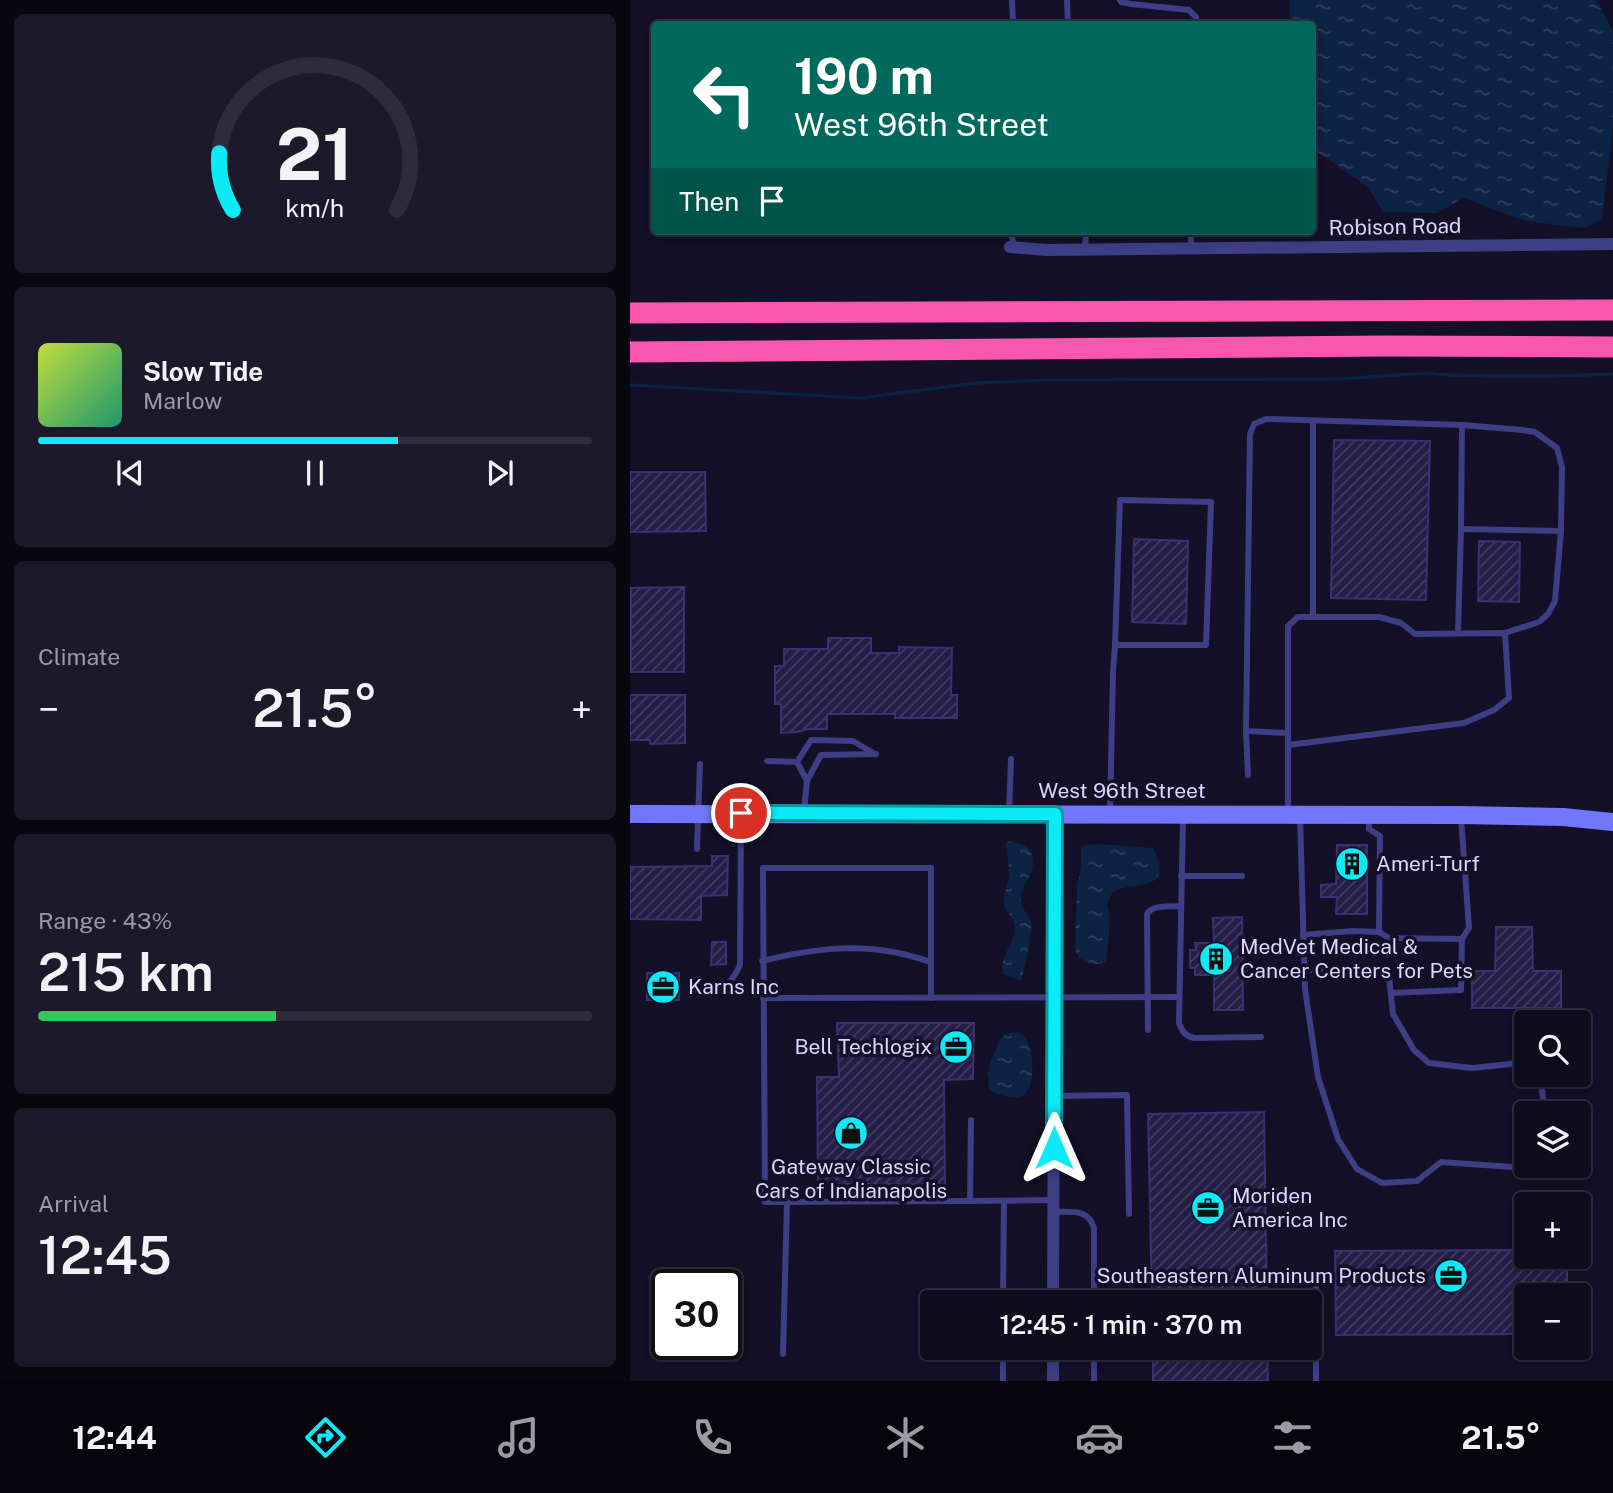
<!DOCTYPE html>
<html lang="en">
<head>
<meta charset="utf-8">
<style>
	body { margin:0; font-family:"Public Sans",sans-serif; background:#1c1a2a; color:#f1f3f6; height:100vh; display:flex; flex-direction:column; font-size:26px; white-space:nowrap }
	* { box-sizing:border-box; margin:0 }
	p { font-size:23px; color:#9b9ba4 }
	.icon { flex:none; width:38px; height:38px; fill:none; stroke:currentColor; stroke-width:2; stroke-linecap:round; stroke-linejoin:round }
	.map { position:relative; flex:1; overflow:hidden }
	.side { display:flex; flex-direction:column; gap:14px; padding:14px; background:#080710; width:630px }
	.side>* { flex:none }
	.hud { position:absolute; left:21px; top:21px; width:665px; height:214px; border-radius:7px; box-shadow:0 4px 10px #0003,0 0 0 2px #2e2c3b; background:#00695c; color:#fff; overflow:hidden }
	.fabs { position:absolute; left:884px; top:1010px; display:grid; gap:14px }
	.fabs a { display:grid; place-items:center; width:77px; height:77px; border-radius:7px; background:#0e0c1d; box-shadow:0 4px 10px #0003,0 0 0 2px #2e2c3b; font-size:35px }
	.speed { position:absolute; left:21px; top:1269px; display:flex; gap:14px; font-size:35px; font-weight:700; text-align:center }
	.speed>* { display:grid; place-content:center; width:91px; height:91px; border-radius:50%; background:#0e0c1d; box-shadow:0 4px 10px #0003,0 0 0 2px #2e2c3b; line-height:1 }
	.speed .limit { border:4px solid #111; border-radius:10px; background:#fff; color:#111 }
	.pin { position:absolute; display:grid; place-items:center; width:60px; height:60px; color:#fff; margin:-30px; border:4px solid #fff; border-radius:50%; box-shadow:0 2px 7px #0007 }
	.me { position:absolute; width:77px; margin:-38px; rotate:0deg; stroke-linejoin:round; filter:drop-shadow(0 0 5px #0008) }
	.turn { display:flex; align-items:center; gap:24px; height:147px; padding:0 28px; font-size:32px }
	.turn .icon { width:91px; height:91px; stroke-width:2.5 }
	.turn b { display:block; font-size:49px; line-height:60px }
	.then { display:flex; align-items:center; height:66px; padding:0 28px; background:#0003; gap:14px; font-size:26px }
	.big { font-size:52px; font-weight:600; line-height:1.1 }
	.side .tile { flex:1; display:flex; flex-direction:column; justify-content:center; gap:10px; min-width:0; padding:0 24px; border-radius:10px; background:#1c1a2a }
	.side .dial { align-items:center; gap:0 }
	.dial svg { height:182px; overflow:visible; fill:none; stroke:#2e2c3b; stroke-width:7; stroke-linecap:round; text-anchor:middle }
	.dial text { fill:#f1f3f6; stroke:none }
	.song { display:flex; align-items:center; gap:21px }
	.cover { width:84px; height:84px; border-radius:10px; background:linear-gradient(135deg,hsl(70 70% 55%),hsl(160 70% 35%)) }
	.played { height:7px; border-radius:4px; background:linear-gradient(90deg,#0bebf6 65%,#2e2c3b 65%) }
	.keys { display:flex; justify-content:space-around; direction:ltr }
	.heat { display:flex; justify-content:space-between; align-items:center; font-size:38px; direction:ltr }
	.charge { height:10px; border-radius:5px; background:linear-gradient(90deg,#34c759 43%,#2e2c3b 0) }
	.trip { position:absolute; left:290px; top:1290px; width:402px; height:70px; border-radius:7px; background:#0e0c1d; box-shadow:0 4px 10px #0003,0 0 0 2px #2e2c3b; font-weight:600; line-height:70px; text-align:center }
	.menu { display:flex; height:112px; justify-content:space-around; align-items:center; background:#06050c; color:#9b9ba4 }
	.menu .icon { width:49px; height:49px }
	.menu .current { color:#0bebf6 }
	.menu b { font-size:32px; color:#f1f3f6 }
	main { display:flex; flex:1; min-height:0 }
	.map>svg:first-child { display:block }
	.water { fill:url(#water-ripples) }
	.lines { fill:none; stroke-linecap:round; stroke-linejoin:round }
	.stream { stroke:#0c2344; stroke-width:3.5 }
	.building { fill:url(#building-hatch); stroke:#3a3072; stroke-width:2 }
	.lane { stroke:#3d3e84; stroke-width:6 }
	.street { stroke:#3d3e84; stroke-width:12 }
	.secondary { stroke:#7276fa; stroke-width:18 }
	.highway { stroke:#f957ad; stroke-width:21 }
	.route-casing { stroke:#0799a0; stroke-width:18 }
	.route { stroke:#0bebf6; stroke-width:12 }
	.labels { text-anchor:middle; stroke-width:7; stroke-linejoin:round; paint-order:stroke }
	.street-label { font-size:21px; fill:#dad7fe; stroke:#131027 }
	.poi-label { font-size:21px; fill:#dad7fe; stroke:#131027; text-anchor:start }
</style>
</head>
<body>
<main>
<section class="side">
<div class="tile dial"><svg viewBox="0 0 100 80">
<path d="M14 69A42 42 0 1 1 86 69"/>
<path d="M14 69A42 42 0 0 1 8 44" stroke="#0bebf6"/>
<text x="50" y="56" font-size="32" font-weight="700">21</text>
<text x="50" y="72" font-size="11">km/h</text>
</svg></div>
<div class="tile">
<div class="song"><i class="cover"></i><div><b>Slow Tide</b><p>Marlow</p></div></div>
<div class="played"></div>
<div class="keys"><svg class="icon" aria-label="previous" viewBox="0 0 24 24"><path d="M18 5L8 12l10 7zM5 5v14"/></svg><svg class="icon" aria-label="pause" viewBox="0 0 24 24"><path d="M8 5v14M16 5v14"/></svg><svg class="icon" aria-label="next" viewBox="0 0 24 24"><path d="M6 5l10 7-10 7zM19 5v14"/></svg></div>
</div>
<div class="tile"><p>Climate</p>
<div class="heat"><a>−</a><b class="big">21.5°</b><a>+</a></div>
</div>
<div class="tile"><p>Range · 43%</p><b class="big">215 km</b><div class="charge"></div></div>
<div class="tile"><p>Arrival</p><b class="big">12:45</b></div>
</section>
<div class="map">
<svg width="983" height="1381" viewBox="0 0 983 1381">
	<defs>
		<pattern id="water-ripples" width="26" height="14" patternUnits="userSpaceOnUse" patternTransform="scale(1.75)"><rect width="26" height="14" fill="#0c2344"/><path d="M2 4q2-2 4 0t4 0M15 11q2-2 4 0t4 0" fill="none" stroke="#2f4260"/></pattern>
		<pattern id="building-hatch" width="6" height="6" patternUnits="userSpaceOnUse" patternTransform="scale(1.75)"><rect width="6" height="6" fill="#231d47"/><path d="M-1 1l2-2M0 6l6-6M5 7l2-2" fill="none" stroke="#423d63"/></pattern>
	</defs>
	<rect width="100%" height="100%" fill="#131027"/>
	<!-- water -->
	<g class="water">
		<path d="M660 0H967L983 32V126L972 219 954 228 895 221 834 198 807 213 753 212 738 187 692 155 683 151 682 24H660Z"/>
		<path d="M380 841C389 843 399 845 402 855 407 874 392 883 391 896 390 909 397 911 401 921 403 928 394 973 391 981L373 974C368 957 385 944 385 928 385 918 376 914 374 904 373 892 380 882 379 872 379 863 376 853 376 844L377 842Z"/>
		<path d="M468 844 523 848C548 898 496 877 481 895 479 898 478 902 477 906 482 916 478 947 476 960L475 962C462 967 451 963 445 950L447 888 451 867V848L455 845Z"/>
		<path d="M379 1033C381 1033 387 1032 389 1033 406 1040 407 1092 391 1096 381 1100 368 1094 359 1090 357 1076 358 1063 365 1051 370 1043 369 1037 379 1033Z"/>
	</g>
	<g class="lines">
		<!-- stream -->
		<path class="stream" d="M0 385 230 398 347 383 418 380 709 379 797 373 819 375 859 376H923L983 374"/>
	</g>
	<!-- building -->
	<g class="building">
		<path d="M704 440 800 441 796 600 701 598Z"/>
		<path d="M0 472H75L76 531 0 532Z"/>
		<path d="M504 539 558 541 556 624 502 622Z"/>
		<path d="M849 541 890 542 889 602 848 601Z"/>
		<path d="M54 587V672H1V588Z"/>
		<path d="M198 638H241V653H269V647L322 648 321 695H327V718H265V714H197V729H175V730L167 732 151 733V704H145V666H154V649H198Z"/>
		<path d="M0 695H55V743L20 744V740H0Z"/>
		<path d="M707 845H737V914H706L707 897H691V885L706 884Z"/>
		<path d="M82 856H98L97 895 71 896V920L0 919V867L82 866Z"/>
		<path d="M612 917 613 1010H584V975H565V968H560V950H566L565 943H584L583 918Z"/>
		<path d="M866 927H902L903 971H931V1008H842V971H865Z"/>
		<path d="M82 942H96V964L81 965Z"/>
		<rect x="17" y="973" width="32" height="27"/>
		<path d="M207 1023H344L343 1079 314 1080 315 1184H188L187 1077H209Z"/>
		<path d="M634 1112 637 1302H522L518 1114Z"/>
		<path d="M896 1250V1256H937V1295H896V1334L706 1335 705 1251Z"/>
		<path d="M523 1348H637L638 1381H523Z"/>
	</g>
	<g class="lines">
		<!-- lane -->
		<g class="lane">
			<path d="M382 0 383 24"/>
			<path d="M437 0 438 24"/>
			<path d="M490 0 491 2 501 4 559 10 566 17V24"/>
			<path d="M380 231 385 248"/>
			<path d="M561 249V231"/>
			<path d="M455 250 456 231"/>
			<path d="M832 425 892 430 905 432 927 448 932 467 931 531 925 601 918 614 909 622 875 633"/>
			<path d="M831 529 931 531"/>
			<path d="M683 617V421"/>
			<path d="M616 731 618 775"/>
			<path d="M658 733 616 731 620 434 624 424 636 419 832 425 831 529 828 633"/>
			<path d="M658 745 834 723 864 710 879 698 875 633 785 634 771 623 749 617H668L658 626V812"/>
			<path d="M137 761 167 762"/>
			<path d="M167 762 181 740 223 741 245 754"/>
			<path d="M167 762 177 781"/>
			<path d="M174 811 177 781 191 755 246 754"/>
			<path d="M379 812 381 759"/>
			<path d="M480 812 483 672 485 645H576L581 502 490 500 485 645"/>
			<path d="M670 816 675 989 688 1077 708 1139 727 1169 752 1183 787 1181 811 1162 882 1167 896 1156"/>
			<path d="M553 817 549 1023C552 1031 555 1036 564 1038L631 1037"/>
			<path d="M739 818V829L750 836 749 932"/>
			<path d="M67 849 70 764"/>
			<path d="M551 876H612"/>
			<path d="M673 935 723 931 749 932 759 938 832 939 839 928 831 817"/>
			<path d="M132 961C176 950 219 944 263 952 276 954 288 958 301 962"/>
			<path d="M674 970 741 969 759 976 763 1014 784 1050 799 1063 842 1068 890 1063 896 1065"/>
			<path d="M76 987C97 986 101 985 110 965L111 816"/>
			<path d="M761 993 831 990 832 939"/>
			<path d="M133 998 549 997"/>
			<path d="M301 998V868H133L135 1202 340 1201"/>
			<path d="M518 1030 517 914C523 904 540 907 551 906"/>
			<path d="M910 1074 915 1113"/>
			<path d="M424 1096 497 1095 499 1214"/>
			<path d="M341 1120 340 1201 424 1200"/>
			<path d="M423 1212C441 1212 458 1208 464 1228V1302"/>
			<path d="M686 1283V1381"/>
			<path d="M373 1302 374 1201"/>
			<path d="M153 1354 157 1202"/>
			<path d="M373 1381V1348"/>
			<path d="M464 1381V1348"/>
		</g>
		<!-- street -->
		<g class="street">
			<path d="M380 247 416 250 983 244"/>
			<path d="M423 1302 425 814"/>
			<path d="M423 1381V1348"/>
		</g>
		<!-- secondary -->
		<path class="secondary" d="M0 814 830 815 933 817 983 822"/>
		<!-- highway -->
		<g class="highway">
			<path d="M0 313 983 310"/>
			<path d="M0 352 755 346 983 347"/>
		</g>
	</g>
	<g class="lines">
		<!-- route casing -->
		<g class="route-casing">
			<path id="route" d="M111 813 425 814 424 1148"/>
		</g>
		<!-- route -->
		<use href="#route" class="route"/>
	</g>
	<!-- icons -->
	<defs>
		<g id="building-disc" transform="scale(1.75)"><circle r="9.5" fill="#0bebf6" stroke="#131027"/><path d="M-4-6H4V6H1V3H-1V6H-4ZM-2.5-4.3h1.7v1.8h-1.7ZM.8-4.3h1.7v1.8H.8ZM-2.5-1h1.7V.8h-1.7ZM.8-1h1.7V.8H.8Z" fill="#111"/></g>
		<g id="office-disc" transform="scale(1.75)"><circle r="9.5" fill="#0bebf6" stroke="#131027"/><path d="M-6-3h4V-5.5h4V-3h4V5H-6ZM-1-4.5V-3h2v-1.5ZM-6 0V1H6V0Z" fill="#111"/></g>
		<g id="shop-disc" transform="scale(1.75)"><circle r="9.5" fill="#0bebf6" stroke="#131027"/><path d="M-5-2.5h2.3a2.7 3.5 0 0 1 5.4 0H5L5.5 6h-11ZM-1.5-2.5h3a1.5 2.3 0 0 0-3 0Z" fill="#111"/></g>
	</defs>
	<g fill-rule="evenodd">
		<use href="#building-disc" x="722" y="864"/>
		<use href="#building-disc" x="586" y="959"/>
		<use href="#office-disc" x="33" y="987"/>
		<use href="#office-disc" x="326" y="1047"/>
		<use href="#shop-disc" x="221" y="1133"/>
		<use href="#office-disc" x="578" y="1208"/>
		<use href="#office-disc" x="821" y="1276"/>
	</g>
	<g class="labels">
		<!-- street labels -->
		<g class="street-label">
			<text transform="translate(765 227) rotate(-1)" y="7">Robison Road</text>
			<text x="492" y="798">West 96th Street</text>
		</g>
		<!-- poi labels -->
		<g class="poi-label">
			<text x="746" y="871">Ameri-Turf</text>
			<text x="610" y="954">MedVet Medical &amp;<tspan x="610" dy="24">Cancer Centers for Pets</tspan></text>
			<text x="58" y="994">Karns Inc</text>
			<text x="302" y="1054" text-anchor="end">Bell Techlogix</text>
			<text x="221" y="1174" text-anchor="middle">Gateway Classic<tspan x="221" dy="24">Cars of Indianapolis</tspan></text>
			<text x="602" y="1203">Moriden<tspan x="602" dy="24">America Inc</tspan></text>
			<text x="796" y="1283" text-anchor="end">Southeastern Aluminum Products</text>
		</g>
	</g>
</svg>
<div class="fabs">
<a><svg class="icon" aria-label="search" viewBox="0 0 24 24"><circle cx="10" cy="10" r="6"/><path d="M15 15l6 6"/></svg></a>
<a><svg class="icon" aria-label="layers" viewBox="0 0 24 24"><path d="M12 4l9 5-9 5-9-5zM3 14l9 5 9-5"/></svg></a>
<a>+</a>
<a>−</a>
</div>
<div class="speed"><div class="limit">30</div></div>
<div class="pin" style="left:111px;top:813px;background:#d93025"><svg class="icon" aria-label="arrive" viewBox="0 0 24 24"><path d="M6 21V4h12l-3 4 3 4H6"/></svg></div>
<svg class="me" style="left:424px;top:1148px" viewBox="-20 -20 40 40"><path d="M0-17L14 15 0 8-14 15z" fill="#0bebf6" stroke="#fff" stroke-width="4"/></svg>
<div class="trip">12:45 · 1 min · 370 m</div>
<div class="hud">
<div class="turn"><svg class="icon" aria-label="left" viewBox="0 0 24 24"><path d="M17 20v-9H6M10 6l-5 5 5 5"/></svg><div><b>190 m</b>West 96th Street</div></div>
<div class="then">Then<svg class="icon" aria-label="arrive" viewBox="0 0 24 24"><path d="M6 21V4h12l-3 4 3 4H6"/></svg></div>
</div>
</div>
</main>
<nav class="menu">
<b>12:44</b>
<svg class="icon current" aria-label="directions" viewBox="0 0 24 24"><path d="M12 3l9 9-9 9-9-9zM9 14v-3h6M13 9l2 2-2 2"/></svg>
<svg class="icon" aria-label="music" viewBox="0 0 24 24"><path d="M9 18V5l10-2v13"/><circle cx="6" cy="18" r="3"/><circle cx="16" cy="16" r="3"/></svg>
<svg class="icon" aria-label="phone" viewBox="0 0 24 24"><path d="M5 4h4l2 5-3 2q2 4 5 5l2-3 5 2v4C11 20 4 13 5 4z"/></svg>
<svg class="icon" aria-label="climate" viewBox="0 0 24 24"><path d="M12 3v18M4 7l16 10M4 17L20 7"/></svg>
<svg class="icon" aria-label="car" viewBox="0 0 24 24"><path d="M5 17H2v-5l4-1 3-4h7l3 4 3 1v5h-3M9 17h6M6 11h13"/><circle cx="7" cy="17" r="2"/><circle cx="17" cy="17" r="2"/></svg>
<svg class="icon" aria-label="filters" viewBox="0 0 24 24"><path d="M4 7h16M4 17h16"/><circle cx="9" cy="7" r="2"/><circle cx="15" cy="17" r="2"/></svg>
<b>21.5°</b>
</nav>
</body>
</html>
